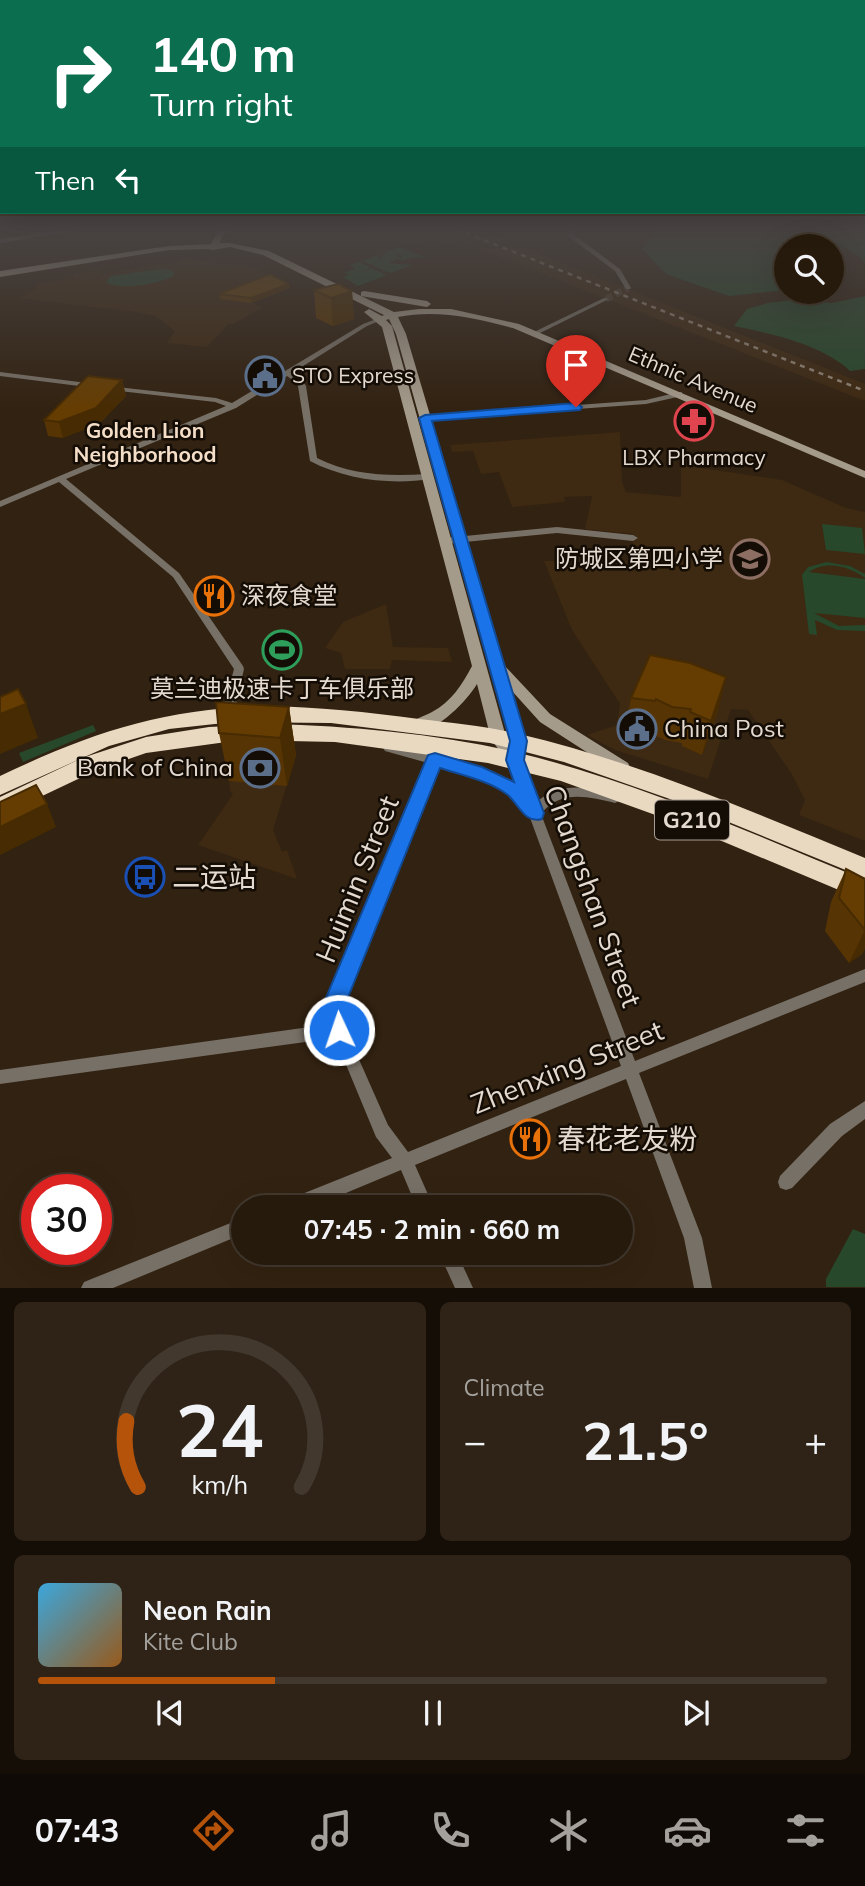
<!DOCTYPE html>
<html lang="en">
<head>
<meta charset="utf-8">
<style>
	body { margin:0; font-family:Mulish,"Noto Sans SC",sans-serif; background:#2e2316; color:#f1f3f6; height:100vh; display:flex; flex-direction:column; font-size:26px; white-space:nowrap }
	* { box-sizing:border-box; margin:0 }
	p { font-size:23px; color:#a4a19d }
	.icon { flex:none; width:38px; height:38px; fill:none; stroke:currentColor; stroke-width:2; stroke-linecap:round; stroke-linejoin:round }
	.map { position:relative; height:1288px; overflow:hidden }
	.sheet { display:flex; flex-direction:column; gap:14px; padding:14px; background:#150e07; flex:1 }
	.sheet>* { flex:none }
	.top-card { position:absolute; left:0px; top:0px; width:866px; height:214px; box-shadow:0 7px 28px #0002,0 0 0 2px #42382e; background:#0b6e4f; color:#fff; overflow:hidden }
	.controls { position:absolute; left:774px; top:234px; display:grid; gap:14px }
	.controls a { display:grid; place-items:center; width:70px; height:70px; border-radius:50%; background:#261a0d; box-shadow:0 7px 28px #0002,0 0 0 2px #42382e; font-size:35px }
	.speed { position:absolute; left:21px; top:1174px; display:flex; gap:14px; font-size:35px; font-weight:700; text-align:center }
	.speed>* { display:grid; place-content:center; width:91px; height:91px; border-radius:50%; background:#261a0d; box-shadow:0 7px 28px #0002,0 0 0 2px #42382e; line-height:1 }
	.speed .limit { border:10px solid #d22; background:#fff; color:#111 }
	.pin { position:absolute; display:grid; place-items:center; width:60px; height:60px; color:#fff; margin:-72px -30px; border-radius:50% 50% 50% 0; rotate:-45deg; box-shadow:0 0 7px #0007 }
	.pin .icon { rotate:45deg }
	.me { position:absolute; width:77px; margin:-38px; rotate:357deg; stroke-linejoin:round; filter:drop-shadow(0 0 5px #0008) }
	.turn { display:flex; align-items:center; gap:24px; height:147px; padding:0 35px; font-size:32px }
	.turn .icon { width:91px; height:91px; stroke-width:2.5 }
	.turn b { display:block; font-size:49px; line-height:60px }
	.then { display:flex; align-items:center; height:66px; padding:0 35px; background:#0003; gap:14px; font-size:26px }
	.big { font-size:52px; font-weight:700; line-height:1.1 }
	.sheet .tile { flex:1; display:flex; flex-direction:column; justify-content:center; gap:10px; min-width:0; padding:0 24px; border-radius:10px; background:#2e2316 }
	.sheet .dial { align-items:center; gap:0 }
	.dial svg { height:182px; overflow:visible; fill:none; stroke:#42382e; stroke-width:7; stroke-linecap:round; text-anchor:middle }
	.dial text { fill:#f1f3f6; stroke:none }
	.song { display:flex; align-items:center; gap:21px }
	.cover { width:84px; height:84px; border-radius:10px; background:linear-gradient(135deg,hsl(200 70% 55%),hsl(30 70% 35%)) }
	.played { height:7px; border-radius:4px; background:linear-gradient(90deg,#b45309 30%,#42382e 30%) }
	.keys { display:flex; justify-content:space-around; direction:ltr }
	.heat { display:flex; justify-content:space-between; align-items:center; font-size:38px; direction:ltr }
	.sheet .tiles { flex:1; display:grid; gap:14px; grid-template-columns:1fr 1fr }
	.tile:last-child { grid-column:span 2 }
	.trip { position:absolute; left:231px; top:1195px; width:402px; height:70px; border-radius:35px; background:#261a0d; box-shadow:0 7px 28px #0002,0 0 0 2px #42382e; font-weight:700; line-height:70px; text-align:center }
	.menu { display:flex; height:112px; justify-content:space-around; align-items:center; background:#0f0a05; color:#a4a19d }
	.menu .icon { width:49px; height:49px }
	.menu .selected { color:#b45309 }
	.menu b { font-size:32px; color:#f1f3f6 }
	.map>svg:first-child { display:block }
	.built { fill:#3e2912 }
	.green { fill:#27482b }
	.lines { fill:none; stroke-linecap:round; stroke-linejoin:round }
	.street-tunnel { stroke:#4d3e2e; stroke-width:7; stroke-dasharray:7 3.5; stroke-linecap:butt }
	.street { fill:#777066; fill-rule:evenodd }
	.secondary { fill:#a59b8b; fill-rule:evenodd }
	.highway { fill:#ead9c1; fill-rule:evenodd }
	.rail { stroke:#8f8274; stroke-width:2.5; stroke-dasharray:5 5; stroke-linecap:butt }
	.wall { fill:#573403 }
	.shaded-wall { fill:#472b02 }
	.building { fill:#653d03; stroke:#472b02; stroke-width:2 }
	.route { fill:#1a73e8; stroke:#114b97; stroke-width:2 }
	.labels { text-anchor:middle; stroke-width:5; stroke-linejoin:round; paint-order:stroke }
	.far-poi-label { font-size:21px; fill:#e5dacf; stroke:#140d06; text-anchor:start }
	.far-street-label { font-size:21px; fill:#e5dacf; stroke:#140d06 }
	.far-neighbourhood-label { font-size:21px; font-weight:bold; fill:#f4dec8; stroke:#140d06 }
	.shield { fill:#140d06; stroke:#a69c93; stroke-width:2 }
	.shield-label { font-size:23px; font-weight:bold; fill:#e5dacf }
	.poi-label { font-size:24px; fill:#e5dacf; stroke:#140d06; text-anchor:end }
	.near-poi-label { font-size:28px; fill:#e5dacf; stroke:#140d06; text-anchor:start }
	.near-street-label { font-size:28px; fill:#e5dacf; stroke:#140d06 }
</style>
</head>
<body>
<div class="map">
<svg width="865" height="1288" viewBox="0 0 865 1288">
	<rect width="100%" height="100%" fill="#322211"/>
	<!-- built -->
	<g class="built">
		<path d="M369 229H477L865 384V401L475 247 465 250 434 237 411 246Z"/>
		<path d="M184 259 251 267 273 278 224 298 254 303 262 308 233 324H228L207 347 167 343 175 331 156 316 136 312 20 298 37 288 36 284 74 278 73 274 99 270 101 274 177 262Z"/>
		<path d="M620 432 622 482 626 492 681 497V465L782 480 846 508 865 512V841L799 815 805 800 791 773 748 710 731 709 708 779 615 750 587 735 617 725 620 704 572 630 544 561H635L633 558V534L585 529 592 496 564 497 565 502 512 507 499 472 481 474 473 451 452 452 450 445Z"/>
		<path d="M386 604 393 647 448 648 452 662 392 660 390 669H345L341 653 325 648 343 622Z"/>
		<path d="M226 750 296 755 273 830 282 852 287 850 297 879 198 845 233 794 230 791Z"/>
	</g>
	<!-- green -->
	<g class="green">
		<path d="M657 229H865V263C852 246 824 239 804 233L807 247H786V290L729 296 666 274 642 249Z"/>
		<path d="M400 247 429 259 417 257 399 261 402 256 396 253 400 258 388 263 413 265 390 273 373 266 377 262 372 265 362 261 381 254 378 258 385 262 380 258 385 253H383Z"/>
		<path d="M359 262 370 267 361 273 371 268 387 275 358 286 343 277 350 274 343 273 355 269 350 265Z"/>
		<path d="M159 269 171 270 175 274C166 284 116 291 106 282L111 276Z"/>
		<path d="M865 296V369L850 371C821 344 772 334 734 326L747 309 768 303 800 299 832 303Z"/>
		<path d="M822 524 862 528 865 554 826 550Z"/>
		<path d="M827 562 850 566 865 574V578C849 566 826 560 809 572L865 579V618L814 613 839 626 865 625V631L837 630 815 620 817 635 809 634 802 575 808 567Z"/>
		<path d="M93 725 96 731 23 762 19 753Z"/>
		<path d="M853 1229 865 1234V1287H826V1279Z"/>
	</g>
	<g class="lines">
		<!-- street-tunnel -->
		<path class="street-tunnel" d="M606 299 628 288"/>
		<!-- street -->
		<g class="street">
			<path d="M69 229H85L0 243V239Z"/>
			<path d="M568 229H574L573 234 620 269 631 288 630 289H626L615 271 568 236Z"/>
			<path d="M604 298 609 299 538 334 532 333Z"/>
			<path d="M379 318 384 319 367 326 292 373 300 377 306 386 317 458C352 476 389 476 428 474L432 477 431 479C391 485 346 480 310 461L298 386 294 381 287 376 236 408 66 479 179 573 243 666 244 669 234 713 232 716H224L222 713 234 669 173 577 59 482 0 507V501L226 406 215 402 111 390 107 388 108 386 216 398 232 403 363 324Z"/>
			<path d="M0 372 95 384 99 386 95 388 0 376Z"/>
			<path d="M679 392H682V396L646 404 425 420 421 418 425 416 646 400Z"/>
			<path d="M557 527 633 535 638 538 633 541 557 533 445 544 440 541 445 538Z"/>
			<path d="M389 744 480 768 519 788 509 760 511 757H519L537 802C559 781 592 787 619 795L621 798 619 801 615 803C589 797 560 789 541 814L635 1061 865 969V982L639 1073 702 1238 712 1288H694L684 1238 626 1079 415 1165 434 1208H417L401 1170 310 1208H280L282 1202 392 1158 376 1137 335 1038 0 1084V1070L331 1024 329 1000 428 763 385 751 383 748 385 745ZM439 766 473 775 510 793 529 815 621 1066 408 1152 388 1125 346 1030 343 1000Z"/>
			<path d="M865 1101V1119L842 1136 792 1188 786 1190 780 1188 778 1182 780 1176 830 1124Z"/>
			<path d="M243 1218V1234L113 1288H81L84 1282Z"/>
			<path d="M439 1253H457L473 1288H455Z"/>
		</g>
		<!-- secondary -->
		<g class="secondary">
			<path d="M219 229H227L219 243H230L269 251 394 312 419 309H451L519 324 865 471V478L513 328C476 318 436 309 398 317L406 334 504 665 550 714 628 763 630 767 628 771 622 773 616 771 540 722 512 691 527 742 521 764H509L491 739 477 684C466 702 433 737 410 730L407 726C413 719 423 717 432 712 451 702 462 685 472 666L382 327 364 312 369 309 382 316 384 315 263 255 230 247 212 250 208 249 169 250 0 277V271L169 246 211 244ZM389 319 396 334 511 743 506 737 392 326 386 320Z"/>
			<path d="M364 291 427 301 431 304 427 307 361 296V292Z"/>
		</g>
		<!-- highway -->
		<g class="highway">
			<path d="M266 706C317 707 368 712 419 719 453 723 487 726 519 734 639 762 752 812 865 858V878L687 805 564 762 490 743 331 723 233 722 169 729 109 746 0 795V776C93 732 162 709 266 706Z"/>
			<path d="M272 724C350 726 439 734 515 752 636 781 750 833 865 880V901L686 826 561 781 488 763 335 742 241 740 146 753 97 770 0 816V797L82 758 146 737 209 727Z"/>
		</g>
		<!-- rail -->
		<path class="rail" d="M456 229 865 391"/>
	</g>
	<!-- wall -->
	<g class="wall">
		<path d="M290 288 251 303 220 299 219 294Z"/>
		<path d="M314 290 352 291 354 319 333 326 316 318Z"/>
		<path d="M122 380 126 396 100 423 63 438 48 436 44 420Z"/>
		<path d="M726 677 718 710 702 755 682 746V743L665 740 649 733 648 735 625 731 631 698Z"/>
		<path d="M289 707 296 755 287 786 229 781 219 733Z"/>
		<path d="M846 869 865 879V948L862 954 849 963 825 931 831 902Z"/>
	</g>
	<!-- shaded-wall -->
	<g class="shaded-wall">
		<path d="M289 284 290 288 251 303V298Z"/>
		<path d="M352 291 354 319 333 326 331 298Z"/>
		<path d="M122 380 126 396 100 423 63 438 59 422Z"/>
		<path d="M726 677 718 710 702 755 711 721Z"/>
		<path d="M26 704 38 738 0 754V714Z"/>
		<path d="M289 707 296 755 287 786 280 738Z"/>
		<path d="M47 804 56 827 0 855V827Z"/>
		<path d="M865 930V948L862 954 849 963Z"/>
	</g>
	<!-- building -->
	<g class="building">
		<path d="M270 274 289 284 251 298 219 294Z"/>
		<path d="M338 284 352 291 331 298 314 290Z"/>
		<path d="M88 376 122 380 96 408 59 422 44 420Z"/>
		<path d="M650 655 690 663 726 677 711 721 690 712 691 709 672 707 656 699 655 701 631 698Z"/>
		<path d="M18 689 26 704 0 714V697Z"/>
		<path d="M216 702 289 707 280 738 219 733Z"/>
		<path d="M36 785 47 804 0 827V802Z"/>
		<path d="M846 869 865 879V930L839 898Z"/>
	</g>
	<!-- sky -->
	<linearGradient id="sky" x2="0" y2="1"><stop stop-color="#1c1309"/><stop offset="0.56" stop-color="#494443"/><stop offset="1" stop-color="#494443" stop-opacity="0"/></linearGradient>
	<rect width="865" height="409" fill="url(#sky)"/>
	<!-- route -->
	<path class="route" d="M576 403 582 407 580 410 432 421 527 741 524 760 544 813 542 819C525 824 519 805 508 795 490 781 462 775 440 768L347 1000 350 1030 347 1037 339 1040 331 1037 325 1000 428 755 435 753 482 767 514 782 506 760 510 741 419 418 425 415Z"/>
	<!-- icons -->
	<defs>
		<g id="civic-ring" transform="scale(2.0125)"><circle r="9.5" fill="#140d06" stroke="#5c6f8a" stroke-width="1.5"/><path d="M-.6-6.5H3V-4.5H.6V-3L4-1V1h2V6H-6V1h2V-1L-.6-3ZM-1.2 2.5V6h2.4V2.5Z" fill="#5c6f8a"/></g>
		<g id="pharmacy-ring" transform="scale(2.0125)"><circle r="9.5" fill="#140d06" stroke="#e0444e" stroke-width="1.5"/><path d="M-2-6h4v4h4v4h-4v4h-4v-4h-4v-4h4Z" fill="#e0444e"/></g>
		<g id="school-ring" transform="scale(2.0125)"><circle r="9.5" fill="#140d06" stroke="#8d6e63" stroke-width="1.5"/><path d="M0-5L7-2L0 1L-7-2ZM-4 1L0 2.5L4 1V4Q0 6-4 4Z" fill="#8d6e63"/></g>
		<g id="restaurant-ring" transform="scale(2.0125)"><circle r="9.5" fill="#140d06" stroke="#e8710a" stroke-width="1.5"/><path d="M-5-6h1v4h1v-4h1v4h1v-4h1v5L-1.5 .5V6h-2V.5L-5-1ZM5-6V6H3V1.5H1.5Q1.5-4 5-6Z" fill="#e8710a"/></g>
		<g id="stadium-ring" transform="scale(2.0125)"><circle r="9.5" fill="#140d06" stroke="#2e9e5b" stroke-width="1.5"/><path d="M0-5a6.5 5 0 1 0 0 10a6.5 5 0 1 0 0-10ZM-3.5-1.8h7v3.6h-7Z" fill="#2e9e5b"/></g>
		<g id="bank-ring" transform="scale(2.0125)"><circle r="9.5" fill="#140d06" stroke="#5c6f8a" stroke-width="1.5"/><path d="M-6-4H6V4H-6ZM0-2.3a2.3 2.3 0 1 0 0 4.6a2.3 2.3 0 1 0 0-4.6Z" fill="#5c6f8a"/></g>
		<g id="bus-ring" transform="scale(2.0125)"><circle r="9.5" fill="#140d06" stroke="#1a4fb4" stroke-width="1.5"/><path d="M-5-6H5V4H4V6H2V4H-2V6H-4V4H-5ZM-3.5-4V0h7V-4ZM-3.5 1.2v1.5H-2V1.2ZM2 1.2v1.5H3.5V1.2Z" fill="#1a4fb4"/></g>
	</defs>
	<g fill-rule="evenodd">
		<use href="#civic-ring" x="265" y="376"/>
		<use href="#pharmacy-ring" x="694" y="421"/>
		<use href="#school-ring" x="750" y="559"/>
		<use href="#restaurant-ring" x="214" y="596"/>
		<use href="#stadium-ring" x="282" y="650"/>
		<use href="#civic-ring" x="637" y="729"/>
		<use href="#bank-ring" x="260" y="768"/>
		<use href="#bus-ring" x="145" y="877"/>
		<use href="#restaurant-ring" x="530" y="1139"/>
	</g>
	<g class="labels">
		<!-- far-poi labels -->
		<g class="far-poi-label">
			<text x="292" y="383">STO Express</text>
			<text x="694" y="465" text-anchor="middle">LBX Pharmacy</text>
		</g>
		<!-- far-street labels -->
		<g class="far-street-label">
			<text transform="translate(693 380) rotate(23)" y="7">Ethnic Avenue</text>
		</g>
		<!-- far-neighbourhood labels -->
		<g class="far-neighbourhood-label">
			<text x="145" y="438">Golden Lion<tspan x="145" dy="24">Neighborhood</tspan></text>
		</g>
		<!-- shield labels -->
		<rect class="shield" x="655" y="800.5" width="74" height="39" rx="5"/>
		<g class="shield-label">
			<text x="692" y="828">G210</text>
		</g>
		<!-- poi labels -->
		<g class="poi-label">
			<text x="723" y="567">防城区第四小学</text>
			<text x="241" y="604" text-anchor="start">深夜食堂</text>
			<text x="282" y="697" text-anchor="middle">莫兰迪极速卡丁车俱乐部</text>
			<text x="664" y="737" text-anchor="start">China Post</text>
			<text x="233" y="776">Bank of China</text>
		</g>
		<!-- near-poi labels -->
		<g class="near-poi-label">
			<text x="172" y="887">二运站</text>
			<text x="557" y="1149">春花老友粉</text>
		</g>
		<!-- near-street labels -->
		<g class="near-street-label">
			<text transform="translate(357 879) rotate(-68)" y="10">Huimin Street</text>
			<text transform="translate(593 896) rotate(70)" y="10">Changshan Street</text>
			<text transform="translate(567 1067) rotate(-22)" y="10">Zhenxing Street</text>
		</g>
	</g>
</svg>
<div class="controls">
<a><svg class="icon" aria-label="search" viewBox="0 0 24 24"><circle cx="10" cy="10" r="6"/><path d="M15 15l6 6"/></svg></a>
</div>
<div class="speed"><div class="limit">30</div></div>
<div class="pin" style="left:576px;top:407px;background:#d93025"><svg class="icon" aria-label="arrive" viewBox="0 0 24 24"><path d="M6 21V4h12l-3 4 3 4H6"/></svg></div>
<svg class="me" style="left:339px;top:1030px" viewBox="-20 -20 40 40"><circle r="17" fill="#1a73e8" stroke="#fff" stroke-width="3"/><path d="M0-11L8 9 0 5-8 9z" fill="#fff"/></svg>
<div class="trip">07:45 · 2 min · 660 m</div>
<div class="top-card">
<div class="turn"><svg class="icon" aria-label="right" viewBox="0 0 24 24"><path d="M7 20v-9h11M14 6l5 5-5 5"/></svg><div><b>140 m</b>Turn right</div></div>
<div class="then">Then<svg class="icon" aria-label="left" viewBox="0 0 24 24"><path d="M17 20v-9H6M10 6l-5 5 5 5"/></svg></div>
</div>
</div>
<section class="sheet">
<div class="tiles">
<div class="tile dial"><svg viewBox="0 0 100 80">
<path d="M14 69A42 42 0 1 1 86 69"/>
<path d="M14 69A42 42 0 0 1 9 40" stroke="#b45309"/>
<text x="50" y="56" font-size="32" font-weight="700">24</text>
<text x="50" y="72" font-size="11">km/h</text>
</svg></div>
<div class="tile"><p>Climate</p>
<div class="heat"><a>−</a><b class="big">21.5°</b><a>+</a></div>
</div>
<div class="tile">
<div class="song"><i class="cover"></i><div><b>Neon Rain</b><p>Kite Club</p></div></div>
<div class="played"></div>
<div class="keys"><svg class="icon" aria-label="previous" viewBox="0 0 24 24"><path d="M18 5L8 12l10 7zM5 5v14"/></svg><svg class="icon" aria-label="pause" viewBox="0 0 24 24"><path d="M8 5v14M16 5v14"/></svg><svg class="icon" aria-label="next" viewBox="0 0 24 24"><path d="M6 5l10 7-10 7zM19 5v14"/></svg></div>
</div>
</div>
</section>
<nav class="menu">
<b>07:43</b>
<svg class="icon selected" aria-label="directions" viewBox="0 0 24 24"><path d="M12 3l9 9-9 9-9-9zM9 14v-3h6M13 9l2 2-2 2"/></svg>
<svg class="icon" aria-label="music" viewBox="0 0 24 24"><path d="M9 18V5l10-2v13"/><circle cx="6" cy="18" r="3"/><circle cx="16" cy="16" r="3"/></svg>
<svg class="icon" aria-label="phone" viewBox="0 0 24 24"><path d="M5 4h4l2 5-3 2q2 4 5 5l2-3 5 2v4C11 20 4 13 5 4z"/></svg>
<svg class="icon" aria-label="climate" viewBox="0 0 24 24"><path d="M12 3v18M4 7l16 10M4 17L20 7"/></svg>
<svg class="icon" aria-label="car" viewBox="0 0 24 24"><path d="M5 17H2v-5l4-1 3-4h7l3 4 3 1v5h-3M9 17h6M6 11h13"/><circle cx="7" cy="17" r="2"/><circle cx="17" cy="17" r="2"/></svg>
<svg class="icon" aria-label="filters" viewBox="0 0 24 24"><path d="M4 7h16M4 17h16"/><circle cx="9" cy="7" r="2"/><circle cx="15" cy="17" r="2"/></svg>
</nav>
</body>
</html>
